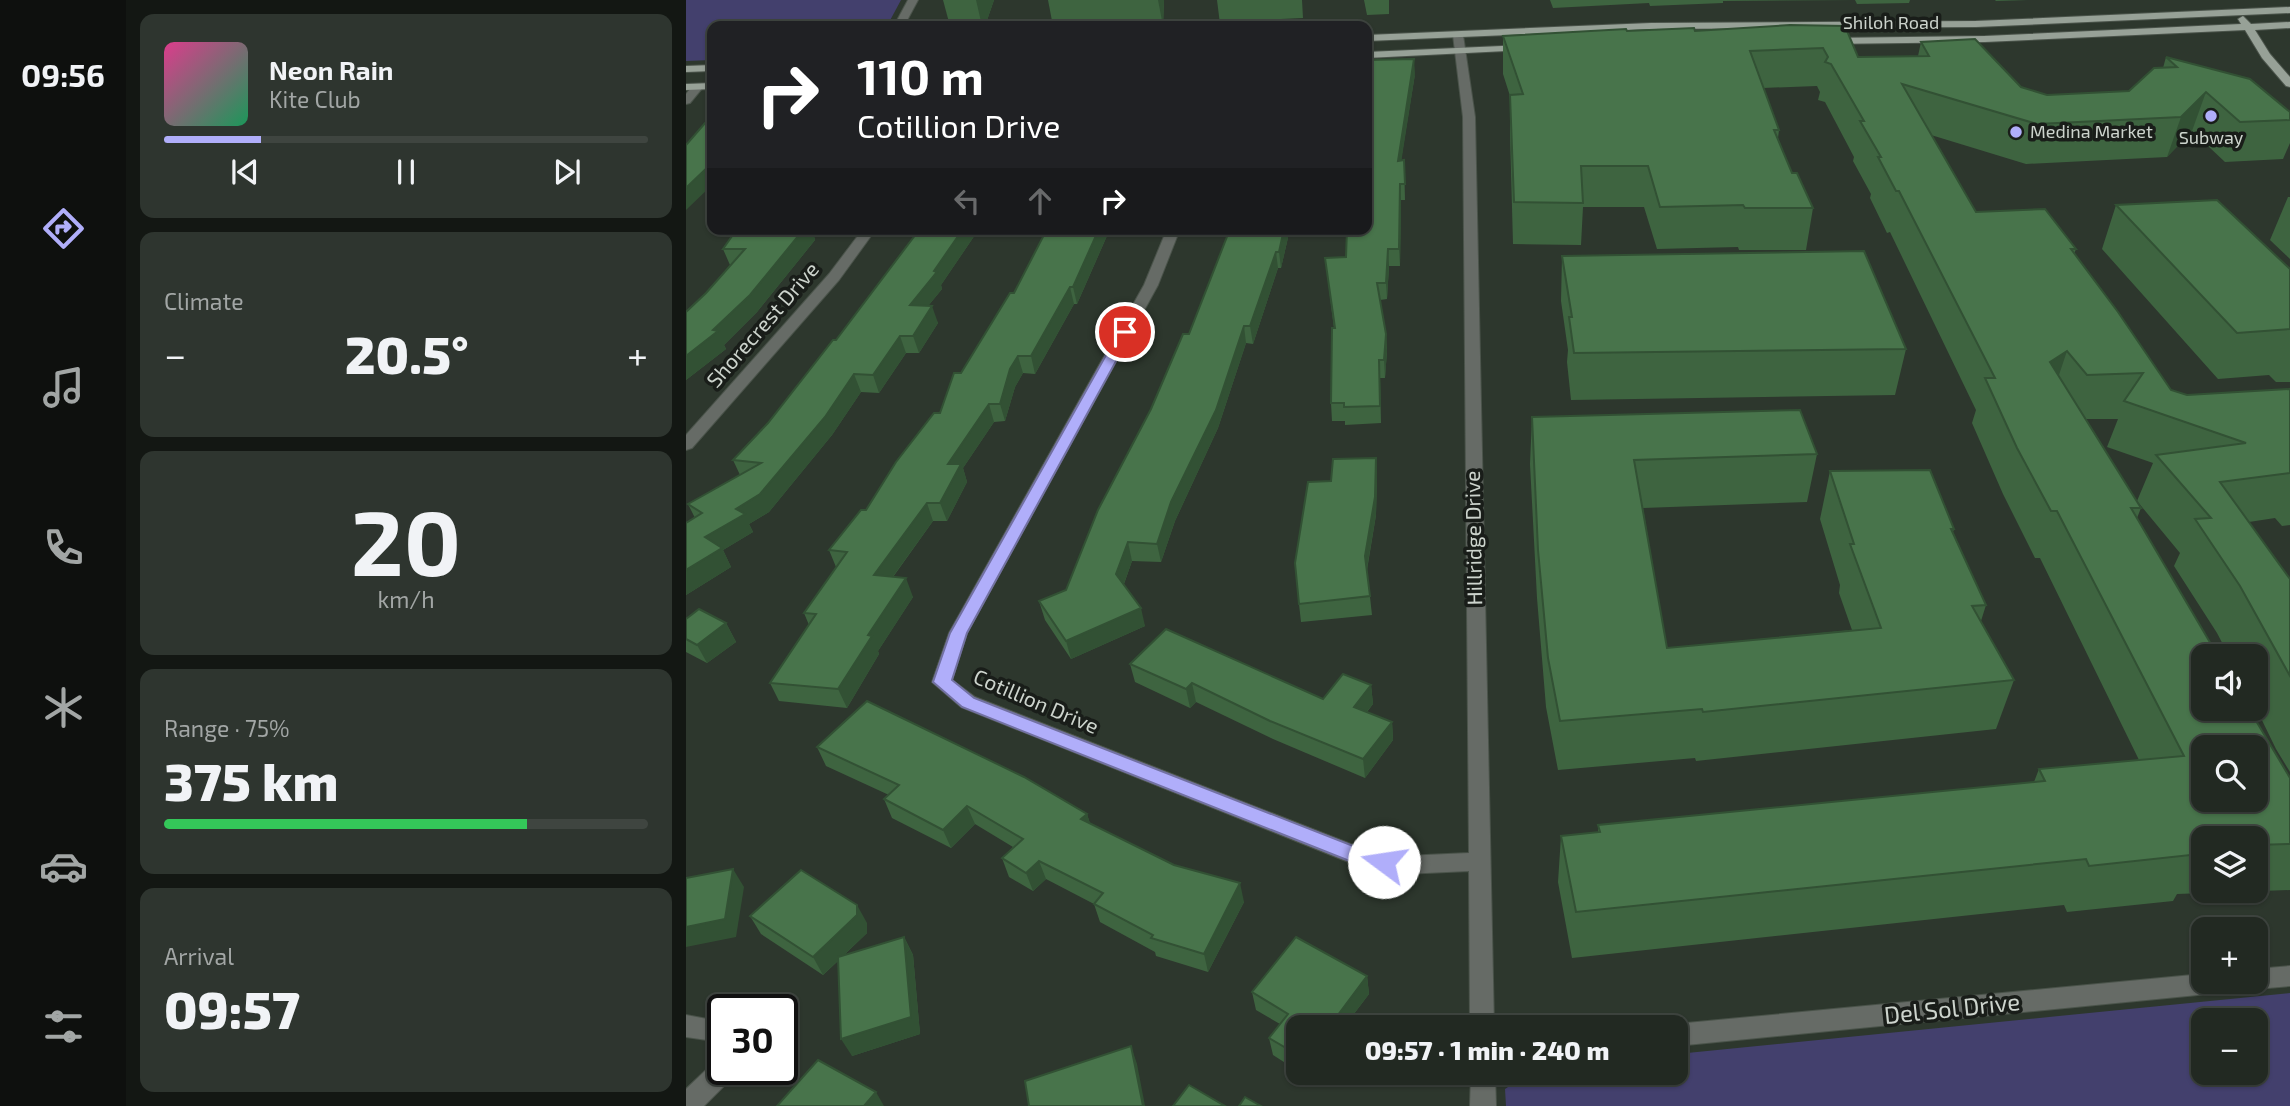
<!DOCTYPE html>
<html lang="en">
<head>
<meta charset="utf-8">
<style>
	body { margin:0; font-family:"Exo 2",sans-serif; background:#2e352f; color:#f1f3f6; height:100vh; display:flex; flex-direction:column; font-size:26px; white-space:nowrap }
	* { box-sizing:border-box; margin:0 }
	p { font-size:23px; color:#a2a6a5 }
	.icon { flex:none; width:38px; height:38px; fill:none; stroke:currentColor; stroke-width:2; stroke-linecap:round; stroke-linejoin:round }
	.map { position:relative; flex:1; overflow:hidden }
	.side { display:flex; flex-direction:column; gap:14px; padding:14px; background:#131713; width:560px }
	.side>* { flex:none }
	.guide { position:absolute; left:21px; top:21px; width:665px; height:214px; border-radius:14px; box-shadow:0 2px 5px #0004,0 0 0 2px #3f4540; background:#202124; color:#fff; overflow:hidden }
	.controls { position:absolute; left:1505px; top:644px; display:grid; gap:14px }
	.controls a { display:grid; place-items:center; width:77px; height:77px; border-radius:14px; background:#222922; box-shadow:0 2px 5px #0004,0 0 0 2px #3f4540; font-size:35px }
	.speed { position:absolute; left:21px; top:994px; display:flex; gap:14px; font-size:35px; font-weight:700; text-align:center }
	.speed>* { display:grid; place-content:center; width:91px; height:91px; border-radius:50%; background:#222922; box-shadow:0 2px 5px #0004,0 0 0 2px #3f4540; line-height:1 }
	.speed .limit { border:4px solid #111; border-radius:10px; background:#fff; color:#111 }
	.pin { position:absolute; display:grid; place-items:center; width:60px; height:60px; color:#fff; margin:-30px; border:4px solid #fff; border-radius:50%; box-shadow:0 2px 7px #0007 }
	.me { position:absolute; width:77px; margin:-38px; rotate:284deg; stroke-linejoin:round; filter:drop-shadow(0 0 5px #0008) }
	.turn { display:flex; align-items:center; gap:24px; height:147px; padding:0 35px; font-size:32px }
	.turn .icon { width:91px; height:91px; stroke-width:2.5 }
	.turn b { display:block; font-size:49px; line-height:60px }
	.lanes { display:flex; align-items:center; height:66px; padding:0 35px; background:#0003; justify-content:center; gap:35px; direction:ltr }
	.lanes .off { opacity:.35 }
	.big { font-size:52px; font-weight:800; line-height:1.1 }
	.side .card { flex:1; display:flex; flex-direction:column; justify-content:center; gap:10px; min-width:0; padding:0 24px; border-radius:14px; background:#2e352f }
	.side .dial { align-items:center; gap:0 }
	.dial b { font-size:91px; line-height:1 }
	.song { display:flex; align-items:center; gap:21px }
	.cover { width:84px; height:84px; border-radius:10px; background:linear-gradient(135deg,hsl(330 70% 55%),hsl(150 70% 35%)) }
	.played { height:7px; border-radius:4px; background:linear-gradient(90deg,#b0aefa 20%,#3f4540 20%) }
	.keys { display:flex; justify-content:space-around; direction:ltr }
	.heat { display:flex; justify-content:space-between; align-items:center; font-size:38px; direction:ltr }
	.charge { height:10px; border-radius:5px; background:linear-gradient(90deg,#34c759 75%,#3f4540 0) }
	.trip { position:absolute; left:600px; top:1015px; width:402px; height:70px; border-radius:14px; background:#222922; box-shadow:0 2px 5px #0004,0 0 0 2px #3f4540; font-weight:800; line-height:70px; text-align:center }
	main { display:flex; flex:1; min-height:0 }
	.tab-bar { display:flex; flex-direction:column; width:126px; justify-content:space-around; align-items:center; background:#0e100e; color:#a2a6a5 }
	.tab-bar .icon { width:49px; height:49px }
	.tab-bar .active { color:#b0aefa }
	.tab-bar b { font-size:32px; color:#f1f3f6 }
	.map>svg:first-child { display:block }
	.green { fill:#43406d; fill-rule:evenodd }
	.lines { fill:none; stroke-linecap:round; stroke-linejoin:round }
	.minor-casing { stroke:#4a534a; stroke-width:2 }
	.major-casing { stroke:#4a534a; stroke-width:2 }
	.minor { fill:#666b66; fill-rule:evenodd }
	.major { fill:#97a197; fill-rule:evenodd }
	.wall { fill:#3e6440; fill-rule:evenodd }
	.shaded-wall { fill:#325134 }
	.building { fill:#48744b; stroke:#325134; stroke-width:2; fill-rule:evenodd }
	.route { fill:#b0aefa; stroke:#7271a2; stroke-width:2 }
	.poi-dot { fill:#b0aefa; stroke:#191d19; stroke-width:2.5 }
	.labels { text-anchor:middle; stroke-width:7; stroke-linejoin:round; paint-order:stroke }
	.far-street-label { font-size:18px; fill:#cdd4cd; stroke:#191d19 }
	.far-poi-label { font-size:18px; fill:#cdd4cd; stroke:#191d19; text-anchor:start }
	.street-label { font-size:21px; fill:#cdd4cd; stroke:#191d19 }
	.near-street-label { font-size:24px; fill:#cdd4cd; stroke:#191d19 }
</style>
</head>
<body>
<main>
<nav class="tab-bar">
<b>09:56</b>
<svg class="icon active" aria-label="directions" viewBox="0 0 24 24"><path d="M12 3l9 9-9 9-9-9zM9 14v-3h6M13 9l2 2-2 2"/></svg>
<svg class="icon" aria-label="music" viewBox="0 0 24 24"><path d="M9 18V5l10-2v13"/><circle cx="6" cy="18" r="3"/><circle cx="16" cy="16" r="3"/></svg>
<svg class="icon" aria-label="phone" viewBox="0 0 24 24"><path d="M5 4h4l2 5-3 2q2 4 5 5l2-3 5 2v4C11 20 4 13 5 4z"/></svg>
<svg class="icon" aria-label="climate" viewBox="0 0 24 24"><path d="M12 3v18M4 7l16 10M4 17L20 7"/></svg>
<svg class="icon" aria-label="car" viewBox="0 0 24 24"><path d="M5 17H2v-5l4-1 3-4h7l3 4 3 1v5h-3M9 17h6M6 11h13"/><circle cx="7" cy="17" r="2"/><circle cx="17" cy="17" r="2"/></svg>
<svg class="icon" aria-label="filters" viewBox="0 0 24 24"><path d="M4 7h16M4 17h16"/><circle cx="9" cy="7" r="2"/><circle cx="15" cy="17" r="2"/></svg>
</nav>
<section class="side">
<div class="card">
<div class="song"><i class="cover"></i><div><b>Neon Rain</b><p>Kite Club</p></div></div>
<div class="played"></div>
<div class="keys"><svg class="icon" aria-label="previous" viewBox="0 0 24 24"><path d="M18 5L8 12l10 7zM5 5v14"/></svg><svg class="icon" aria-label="pause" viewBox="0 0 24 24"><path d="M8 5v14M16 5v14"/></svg><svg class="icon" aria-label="next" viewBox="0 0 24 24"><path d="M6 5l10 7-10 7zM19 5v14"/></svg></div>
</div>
<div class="card"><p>Climate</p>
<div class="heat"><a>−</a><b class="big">20.5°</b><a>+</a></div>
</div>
<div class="card dial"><b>20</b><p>km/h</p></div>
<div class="card"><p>Range · 75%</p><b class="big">375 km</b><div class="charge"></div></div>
<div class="card"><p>Arrival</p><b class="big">09:57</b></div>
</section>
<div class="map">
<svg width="1604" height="1106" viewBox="0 0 1604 1106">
	<rect width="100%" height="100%" fill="#2d372d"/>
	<!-- green -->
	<g class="green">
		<path d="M0 0H215L201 26H26V60L0 61Z"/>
		<path d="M1604 993V1106H820L819 1089 843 1073H990L991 1054ZM1517 1020H1570V1073H1517Z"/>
	</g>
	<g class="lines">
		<!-- minor casing -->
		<g class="minor-casing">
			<g id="minor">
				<path d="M222 0H232L218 26H208Z"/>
				<path d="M772 32 777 35 789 117 808 1027H784L783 871 718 874 670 865 275 707 246 682 263 633 458 285 481 229H494L472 285 281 633 266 680 289 697 680 850 718 856 783 853 777 117 767 35Z"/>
				<path d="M8 84 18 86 4 103 0 104V94Z"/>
				<path d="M177 229H190L153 280 6 448 0 450V435L143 274Z"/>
				<path d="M1604 966V986L1570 989 1562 986 1560 982H1570V969Z"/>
				<path d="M1517 974V982H1554L1550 989 1542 992 990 1046V1027H981L990 1024Z"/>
				<path d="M0 1015 37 1022V1069H45L40 1084 18 1106H0V1089L20 1070 27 1049 21 1040 0 1037Z"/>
				<path d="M785 1073H809L810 1106H784Z"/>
			</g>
		</g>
		<!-- major casing -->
		<g class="major-casing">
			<g id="major">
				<path d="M1604 7V13L1290 27 965 29 681 41V35L965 23 1290 21Z"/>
				<path d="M1557 16 1565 24 1604 22V28L1569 30 1584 54 1604 77V87L1600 86 1576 58 1559 30 1299 42 1142 44 1137 41 1142 38 1299 36 1555 24 1552 19Z"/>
				<path d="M838 45 843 48 842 50 681 58V52Z"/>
				<path d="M26 65V71L0 72V66Z"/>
				<path d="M26 83V89L0 90V84Z"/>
			</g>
		</g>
		<!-- minor -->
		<use href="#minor" class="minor"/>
		<!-- major -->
		<use href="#major" class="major"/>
	</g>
	<!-- wall -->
	<g class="wall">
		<path d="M257 0H308L299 26H264Z"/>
		<path d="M362 0H478L477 26H367Z"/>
		<path d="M531 0H616L617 18 576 20V24H534Z"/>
		<path d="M678 0H703V14L681 15Z"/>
		<path d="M864 0H1224L1223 3 1171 4 1169 0 1037 1V3L964 6 963 3 867 8Z"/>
		<path d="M1309 0H1342L1310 1Z"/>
		<path d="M1104 25 1172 57 1232 56 1235 42 1335 87 1361 95 1443 91 1477 68 1480 57 1604 112V143L1597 159 1539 162 1506 131 1481 157 1340 164 1245 135 1290 212 1390 249 1388 254 1485 390 1501 395 1604 389V525L1596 526 1589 518 1563 522 1604 579V772L1590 749 1570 708V656H1543L1531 633 1488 566 1494 553 1451 501 1467 463 1421 447 1432 419H1400L1455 508 1451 518 1604 778V890L1491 894 1487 901 1381 912 1378 905 886 958 872 882 875 836 912 832V825L1348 782 1353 769 1453 760 1354 558H1349L1317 494 1286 423 1290 410 1204 232 1201 233 1184 198 1185 194 1167 161 1168 157 1139 102 1132 100 1134 92 1131 86 1077 88 1093 130 1092 138 1106 173 1127 208 1120 250H1053L1052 247 971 249 958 207H897L895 245 827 244 824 134V96L817 74V36L941 31H1009ZM1517 838H1570V891H1517Z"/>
		<path d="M729 74 715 160H718L719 200H715L714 266H703L701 299 694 300 700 334 701 351 699 378H694L695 423 659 425V421H646L645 403 648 328 639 258 660 257Z"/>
		<path d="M1602 197H1604V259L1584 240Z"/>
		<path d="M1430 205 1604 269V382H1590L1583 375 1532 379 1416 249Z"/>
		<path d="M232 229H293L255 285 256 289 242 306 252 323 233 353H220L193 393 175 392 146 435 83 512 63 524 67 532 37 550 45 567 0 595V523L9 518 2 504 54 475 47 460 82 423 150 340 232 232Z"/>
		<path d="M361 229H424L391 304H388L349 374 337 373 329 387 319 421 308 422 277 468 281 482 261 521H247L207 577 227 597 192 651 193 654 161 708 93 701 84 683 123 625 118 613 150 567 143 550 180 510 254 413 275 373 328 293Z"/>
		<path d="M604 229 595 268H592L567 344 560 343 532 428 489 521 475 562 446 561 438 584 459 626 385 659 359 620 353 601 380 590 465 409 503 334Z"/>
		<path d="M128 236 129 240 71 312 38 345 40 349 0 380 20 293 44 265 37 249Z"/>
		<path d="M876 256 1220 349 1209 395 885 400 881 362 882 350 875 301Z"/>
		<path d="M846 417 1131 454 1121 502 957 508 981 648 1166 630 1153 593 1154 585 1134 519 1144 471 1268 529 1267 532 1300 605 1295 621 1328 680 1310 729 1010 761 1009 758 872 770 860 707 851 598 844 464Z"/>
		<path d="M690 458 691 476 690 515 681 570 686 615 615 622 613 604 645 481Z"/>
		<path d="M0 619 40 623 50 642 21 663 0 652Z"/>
		<path d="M444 664 637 699 685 685 687 704 681 712 706 722 707 740 679 778 587 739 510 702 504 708 449 682Z"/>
		<path d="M131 747 401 814 404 824 558 902 522 972 470 956 469 952 414 922 408 904 360 879 347 891 323 877 316 858 327 847 289 824 265 848 206 818 198 799 203 795 140 766Z"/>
		<path d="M64 916 181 923V933L158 955 218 937 227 955 234 1034 166 1056 152 961 137 975 75 934Z"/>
		<path d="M681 976 683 994 658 1027H612V1071L587 1055 583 1038 594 1024 570 1010 566 992Z"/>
	</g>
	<!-- shaded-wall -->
	<g class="shaded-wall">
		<path d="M290 0H308L299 26H296Z"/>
		<path d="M472 0H478L477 26Z"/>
		<path d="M728 59 729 74 713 176 712 161Z"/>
		<path d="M1520 92 1506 131 1481 157 1495 117Z"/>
		<path d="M26 163V185L0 210V188Z"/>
		<path d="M714 184 715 200 714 266 713 249Z"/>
		<path d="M118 229H133L128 236 129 240 71 312 38 345 40 349 0 380V356L27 330Z"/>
		<path d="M277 229H293L255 285 256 289 229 322 224 305Z"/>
		<path d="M413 229H424L391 304 387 287Z"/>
		<path d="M598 229H604L595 268 593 252Z"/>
		<path d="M702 249 703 266 701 299 700 283Z"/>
		<path d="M590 252 592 268 567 344 564 326Z"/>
		<path d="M384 287 388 304 349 374 345 356Z"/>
		<path d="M246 306 252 323 233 353 227 336Z"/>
		<path d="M558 326 560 343 532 428 489 521 475 562 471 544 485 502Z"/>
		<path d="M700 334 701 351 699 378 698 360Z"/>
		<path d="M214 336 220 353 193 393 187 375Z"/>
		<path d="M1381 351 1366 396 1364 362Z"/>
		<path d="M332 356 337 373 329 387 319 421 314 404 324 369Z"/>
		<path d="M168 374 175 392 146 435 83 512 63 524 67 532 37 550 45 567 0 595V570L19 537Z"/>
		<path d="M303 404 308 422 277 468 281 482 261 521 254 503 262 464Z"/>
		<path d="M690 458 691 476 690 515 680 574 679 556Z"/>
		<path d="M241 503 247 521 195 593 188 575Z"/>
		<path d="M442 542 446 561 435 592 430 574Z"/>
		<path d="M220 578 227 597 192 651 193 654 161 708 152 689 182 635Z"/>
		<path d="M455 608 459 626 385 659 380 641Z"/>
		<path d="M40 623 50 642 21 663 11 645Z"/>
		<path d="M506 683 510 702 504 708 500 689Z"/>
		<path d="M685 685 687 704 670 725 668 707Z"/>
		<path d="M706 722 707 740 679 778 677 759Z"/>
		<path d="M281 806 289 824 265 848 257 830Z"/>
		<path d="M401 814 407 832 395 819Z"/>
		<path d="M353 861 360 879 347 891 340 873Z"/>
		<path d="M47 869 58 887 50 937 0 947V927Z"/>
		<path d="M554 883 558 902 522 972 518 954Z"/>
		<path d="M171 905 181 923V933L137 975 127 957Z"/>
		<path d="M218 937 227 955 234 1034 166 1056 155 1039Z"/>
		<path d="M681 976 683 994 658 1027H643Z"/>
		<path d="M445 1046 451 1064 459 1106H457Z"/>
		<path d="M190 1092 198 1106H178Z"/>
	</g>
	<!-- building -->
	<g class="building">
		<path d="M1104 25 1159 26 1172 57 1243 56 1235 42 1289 39 1335 87 1361 95 1443 91 1468 68 1491 67 1480 57 1564 79 1604 112V120L1554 122 1520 92 1495 117 1351 124 1216 84 1290 212 1359 209 1390 249H1385L1432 312 1485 390 1501 395 1604 389V473L1534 482 1604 579V676L1554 586 1509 519 1525 518 1470 455 1560 443 1438 401 1457 373 1401 375 1381 351 1364 362 1455 508H1445L1532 656H1517V709H1563L1604 778V844L1570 845V838H1517V847H1509L1514 854 1403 866 1400 859 890 912 875 836 914 832 912 825 1359 781 1353 769 1498 756 1371 511H1365L1331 448 1299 378H1309L1213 191H1210L1192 157H1195L1174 121H1178L1145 64 1139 62 1142 57 1137 48 1064 51 1093 130H1088L1106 173H1111L1127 208H1059L1057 205 974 207 962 166H895L897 203 828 202 824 95 837 94 817 36 940 29 941 31 1008 28 1009 31ZM1517 747H1570V800H1517Z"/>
		<path d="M728 59 712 161 718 160 719 184H714L713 249H702L700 283H691L700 334 698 360H693L694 406 658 407V403H645L646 328H649L639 258 660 257 661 229H681V82L682 60Z"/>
		<path d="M26 115V163L0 188V145Z"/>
		<path d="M1531 200 1604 269V329L1551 333 1430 205Z"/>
		<path d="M51 229H118L64 295 27 330 32 331 0 356V312L20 293 59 249H37Z"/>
		<path d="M232 229H277L248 271 251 272 224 305 246 306 227 336H214L187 375 168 374 139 417 74 494 50 509 59 514 19 537 36 548 0 570V523L16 513 2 504 75 463 47 460 82 423 147 340H150L233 230H231Z"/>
		<path d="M361 229H413L387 287H384L345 356H332L324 369 314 404H303L262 464H275L254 503H241L188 575 220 578 182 635 186 636 152 689 84 683 130 614 118 613 161 552 143 550 175 510H180L210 462 248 413H254L268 373H275L324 293H328Z"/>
		<path d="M544 229H598L593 252H590L564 326H558L530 410 485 502 471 544 442 542 430 574 455 608 380 641 353 601 380 590 412 510 465 409 497 334H503Z"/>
		<path d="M1178 251 1220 349 888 353 883 317H886L876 256Z"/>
		<path d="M1114 410 1131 454 948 460 981 648 1195 628 1164 544H1168L1144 471 1244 470 1268 529H1265L1300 605 1286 606 1328 680 1017 712 1016 709 874 721 862 658 852 550 846 417Z"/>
		<path d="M690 458 689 497 679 556 684 596 613 604 609 563 622 482 645 481 647 459Z"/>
		<path d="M13 609 40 623 11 645 0 639V619Z"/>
		<path d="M480 629 637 699 657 674 685 685 668 707 706 722 677 759 584 721 506 683 500 689 444 664Z"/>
		<path d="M181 701 338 777 401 814 395 819 488 865 554 883 518 954 465 938 467 935 408 904 417 893 353 861 340 873 316 858 337 839 281 806 257 830 198 799 213 785 131 747Z"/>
		<path d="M47 869 39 919 0 927V878Z"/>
		<path d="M115 870 171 905V915L127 957 64 916Z"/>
		<path d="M218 937 225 1017 155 1039 152 957Z"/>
		<path d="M610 937 681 976 643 1027H612V1055L583 1038 602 1014 566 992Z"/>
		<path d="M445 1046 457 1106H343L339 1081Z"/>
		<path d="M132 1060 190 1092 178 1106H91Z"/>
		<path d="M503 1085 539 1106H487Z"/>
		<path d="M559 1097 575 1106H553Z"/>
	</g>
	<!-- route -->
	<path class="route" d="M439 328 446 332 281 633 266 680 288 698 680 851 705 856 708 862 705 867 698 870 671 864 276 707 247 682 264 633 433 332Z"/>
	<!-- markers -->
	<g class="poi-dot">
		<circle cx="1525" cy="116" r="7"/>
		<circle cx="1330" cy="132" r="7"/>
	</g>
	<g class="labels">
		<!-- far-street labels -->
		<g class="far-street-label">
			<text x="1205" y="29">Shiloh Road</text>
		</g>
		<!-- far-poi labels -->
		<g class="far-poi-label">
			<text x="1344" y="138">Medina Market</text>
			<text x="1525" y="144" text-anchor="middle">Subway</text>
		</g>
		<!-- street labels -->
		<g class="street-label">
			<text transform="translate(77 325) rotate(-49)" y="7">Shorecrest Drive</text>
			<text transform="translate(788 538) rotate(-91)" y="7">Hillridge Drive</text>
			<text transform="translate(350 702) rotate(23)" y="7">Cotillion Drive</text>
		</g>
		<!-- near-street labels -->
		<g class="near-street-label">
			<text transform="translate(1266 1009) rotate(-6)" y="8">Del Sol Drive</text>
		</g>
	</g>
</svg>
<div class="controls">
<a><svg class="icon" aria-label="sound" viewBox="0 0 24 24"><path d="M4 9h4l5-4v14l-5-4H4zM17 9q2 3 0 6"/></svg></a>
<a><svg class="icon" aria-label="search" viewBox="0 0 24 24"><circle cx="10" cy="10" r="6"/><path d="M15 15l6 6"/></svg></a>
<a><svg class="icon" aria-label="layers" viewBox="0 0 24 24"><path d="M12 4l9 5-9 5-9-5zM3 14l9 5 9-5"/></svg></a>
<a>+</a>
<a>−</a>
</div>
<div class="speed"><div class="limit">30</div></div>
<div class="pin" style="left:439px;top:332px;background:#d93025"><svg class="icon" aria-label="arrive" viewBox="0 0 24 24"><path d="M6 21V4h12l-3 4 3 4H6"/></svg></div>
<svg class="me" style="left:698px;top:862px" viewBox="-20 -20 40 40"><circle r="19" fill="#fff"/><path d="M0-13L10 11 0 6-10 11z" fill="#b0aefa"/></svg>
<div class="trip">09:57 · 1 min · 240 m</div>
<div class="guide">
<div class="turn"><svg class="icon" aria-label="right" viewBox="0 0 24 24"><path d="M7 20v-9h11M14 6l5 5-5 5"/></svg><div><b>110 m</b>Cotillion Drive</div></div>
<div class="lanes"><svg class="icon off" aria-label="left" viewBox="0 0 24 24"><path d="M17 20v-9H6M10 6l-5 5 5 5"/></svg><svg class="icon off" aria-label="ahead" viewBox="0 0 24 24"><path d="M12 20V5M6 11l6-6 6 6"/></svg><svg class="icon" aria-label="right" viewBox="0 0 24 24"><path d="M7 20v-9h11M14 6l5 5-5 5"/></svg></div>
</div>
</div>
</main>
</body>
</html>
